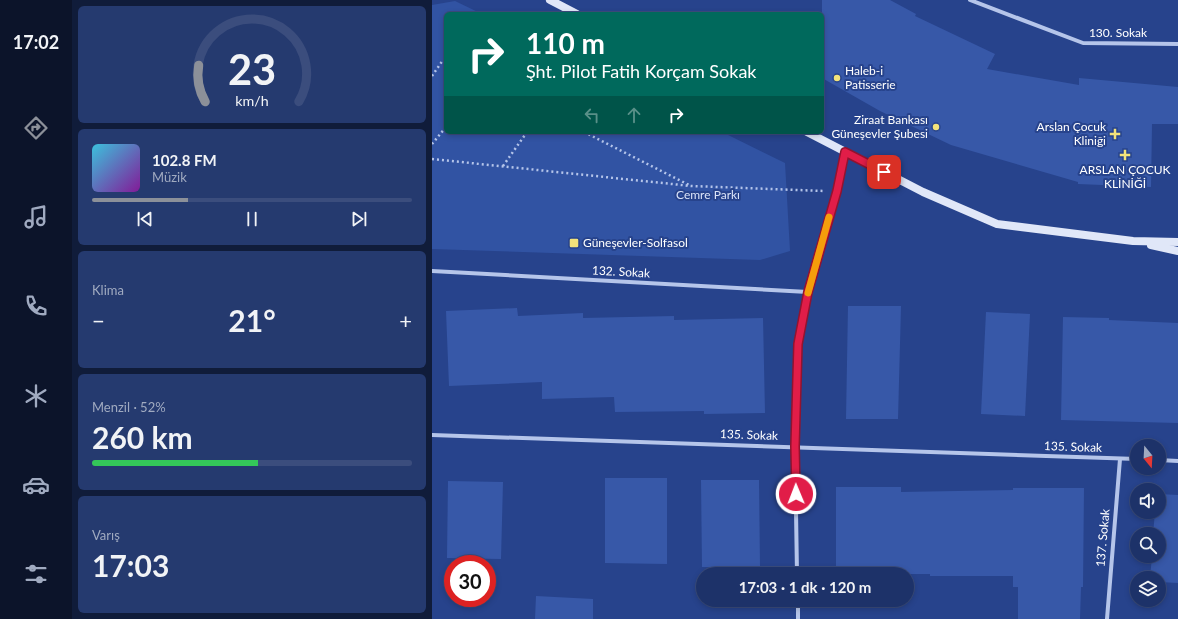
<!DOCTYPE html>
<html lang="tr">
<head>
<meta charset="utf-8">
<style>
	body { margin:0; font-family:Lato,sans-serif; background:#253a6f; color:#f1f3f6; height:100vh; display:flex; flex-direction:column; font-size:15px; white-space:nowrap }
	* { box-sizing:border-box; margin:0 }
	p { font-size:13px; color:#a0aac0 }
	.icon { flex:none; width:22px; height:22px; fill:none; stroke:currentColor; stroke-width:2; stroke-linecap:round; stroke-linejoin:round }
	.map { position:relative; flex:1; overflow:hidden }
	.panel { display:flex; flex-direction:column; gap:6px; padding:6px; background:#101c3a; width:360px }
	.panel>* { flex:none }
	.top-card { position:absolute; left:12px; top:12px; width:380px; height:122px; border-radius:6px; box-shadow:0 2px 6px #0003,0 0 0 1px #3b4d7d; background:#00695c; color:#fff; overflow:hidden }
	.needle { width:26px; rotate:162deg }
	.fabs { position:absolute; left:698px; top:439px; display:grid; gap:8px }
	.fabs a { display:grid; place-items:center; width:36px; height:36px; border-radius:50%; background:#1d3269; box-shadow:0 2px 6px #0003,0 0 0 1px #3b4d7d; font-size:20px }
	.speed { position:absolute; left:12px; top:555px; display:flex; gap:8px; font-size:20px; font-weight:700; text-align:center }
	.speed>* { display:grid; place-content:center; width:52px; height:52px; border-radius:50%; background:#1d3269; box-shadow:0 2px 6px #0003,0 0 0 1px #3b4d7d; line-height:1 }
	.speed .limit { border:6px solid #d22; background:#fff; color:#111 }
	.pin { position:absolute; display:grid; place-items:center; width:34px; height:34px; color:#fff; margin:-17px; border-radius:8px; box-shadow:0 2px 6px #0006 }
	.me { position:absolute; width:44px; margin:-22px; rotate:359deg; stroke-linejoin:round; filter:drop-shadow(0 0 3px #0008) }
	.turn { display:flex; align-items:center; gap:14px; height:84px; padding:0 16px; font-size:18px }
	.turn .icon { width:52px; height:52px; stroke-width:2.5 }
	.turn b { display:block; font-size:28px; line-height:34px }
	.lanes { display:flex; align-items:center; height:38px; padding:0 16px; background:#0003; justify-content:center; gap:20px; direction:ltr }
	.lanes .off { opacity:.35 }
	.big { font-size:30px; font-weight:700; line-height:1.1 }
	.panel .tile { flex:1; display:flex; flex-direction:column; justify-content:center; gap:6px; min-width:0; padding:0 14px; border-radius:6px; background:#253a6f }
	.panel .dial { align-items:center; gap:0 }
	.dial svg { height:104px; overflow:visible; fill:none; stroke:#3b4d7d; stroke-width:7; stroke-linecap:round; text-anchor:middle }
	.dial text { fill:#f1f3f6; stroke:none }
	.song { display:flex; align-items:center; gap:12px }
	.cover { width:48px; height:48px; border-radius:6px; background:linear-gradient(135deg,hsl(190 70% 55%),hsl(290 70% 35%)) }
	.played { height:4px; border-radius:2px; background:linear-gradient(90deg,#8c9099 30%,#3b4d7d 30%) }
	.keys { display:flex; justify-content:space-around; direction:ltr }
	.heat { display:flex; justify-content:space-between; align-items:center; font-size:22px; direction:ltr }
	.charge { height:6px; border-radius:3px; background:linear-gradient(90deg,#34c759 52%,#3b4d7d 0) }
	.trip { position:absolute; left:264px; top:567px; width:218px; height:40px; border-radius:20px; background:#1d3269; box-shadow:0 2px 6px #0003,0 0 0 1px #3b4d7d; font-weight:700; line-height:40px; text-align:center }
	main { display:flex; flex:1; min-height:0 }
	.menu { display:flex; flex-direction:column; width:72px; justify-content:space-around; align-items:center; background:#0c142a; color:#a0aac0 }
	.menu .icon { width:28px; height:28px }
	.menu .selected { color:#8c9099 }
	.menu b { font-size:18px; color:#f1f3f6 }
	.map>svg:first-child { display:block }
	.green { fill:#3153a3 }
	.building { fill:#3758a8 }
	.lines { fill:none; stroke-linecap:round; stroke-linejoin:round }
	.path { stroke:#b5c5ea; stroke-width:2.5; stroke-dasharray:2 3; stroke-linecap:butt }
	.street { stroke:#b5c5ea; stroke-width:4 }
	.secondary { stroke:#e0e7f8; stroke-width:8 }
	.route-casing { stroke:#92132f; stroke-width:10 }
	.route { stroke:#e11d48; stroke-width:7 }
	.slow { stroke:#f59e0b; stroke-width:7 }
	.poi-dot { fill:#f3e37b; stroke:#27438c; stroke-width:1.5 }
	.labels { text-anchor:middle; stroke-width:4; stroke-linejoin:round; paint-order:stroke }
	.street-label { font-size:12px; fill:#fff; stroke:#27438c }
	.poi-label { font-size:12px; fill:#fff; stroke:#27438c; text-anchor:start }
	.park-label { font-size:12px; fill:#dae3f8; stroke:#27438c }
</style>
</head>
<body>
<main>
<nav class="menu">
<b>17:02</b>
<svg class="icon selected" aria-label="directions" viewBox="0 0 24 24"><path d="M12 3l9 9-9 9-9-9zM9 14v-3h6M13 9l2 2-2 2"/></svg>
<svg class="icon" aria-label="music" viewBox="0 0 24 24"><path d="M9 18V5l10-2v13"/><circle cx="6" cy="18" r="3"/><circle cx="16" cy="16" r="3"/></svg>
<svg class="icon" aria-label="phone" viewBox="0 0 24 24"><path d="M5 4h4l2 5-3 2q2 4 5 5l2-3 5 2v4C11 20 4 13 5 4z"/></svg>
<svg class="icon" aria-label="climate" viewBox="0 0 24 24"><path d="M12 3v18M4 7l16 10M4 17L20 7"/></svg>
<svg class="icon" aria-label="car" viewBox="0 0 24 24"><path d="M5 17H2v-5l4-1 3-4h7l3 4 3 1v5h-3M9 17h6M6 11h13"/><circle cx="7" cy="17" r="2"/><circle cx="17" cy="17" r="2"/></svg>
<svg class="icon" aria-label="filters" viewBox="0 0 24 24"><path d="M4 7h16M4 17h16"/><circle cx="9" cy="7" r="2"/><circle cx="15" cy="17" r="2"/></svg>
</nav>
<section class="panel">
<div class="tile dial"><svg viewBox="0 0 100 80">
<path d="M14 69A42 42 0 1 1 86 69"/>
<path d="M14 69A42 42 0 0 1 9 41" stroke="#8c9099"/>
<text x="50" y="56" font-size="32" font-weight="700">23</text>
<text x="50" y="72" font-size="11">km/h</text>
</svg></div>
<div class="tile">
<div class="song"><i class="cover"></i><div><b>102.8 FM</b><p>Müzik</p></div></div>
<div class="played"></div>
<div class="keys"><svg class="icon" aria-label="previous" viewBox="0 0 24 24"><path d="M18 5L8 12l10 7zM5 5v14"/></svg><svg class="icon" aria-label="pause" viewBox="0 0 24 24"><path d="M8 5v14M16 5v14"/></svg><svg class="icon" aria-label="next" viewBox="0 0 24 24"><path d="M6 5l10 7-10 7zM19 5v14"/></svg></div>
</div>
<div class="tile"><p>Klima</p>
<div class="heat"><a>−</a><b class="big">21°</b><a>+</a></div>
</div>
<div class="tile"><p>Menzil · 52%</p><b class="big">260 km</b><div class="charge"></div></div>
<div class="tile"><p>Varış</p><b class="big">17:03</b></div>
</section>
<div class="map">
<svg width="746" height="619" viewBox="0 0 746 619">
	<rect width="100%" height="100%" fill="#27438c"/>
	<!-- green -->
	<path class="green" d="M23 1 50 14H14V132H290L353 163 358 251 328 260 0 249V5Z"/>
	<!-- building -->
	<g class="building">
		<path d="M390 0H458L484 14 483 16 563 54 555 69 647 85V78L746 87V124H720L719 187 646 184V182L519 145 448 111 390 78Z"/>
		<path d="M416 306H469L466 419H414Z"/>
		<path d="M85 308 86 316 151 313V318L242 316V320L331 318 333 413 272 414V411L183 412 182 397 110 399V382L17 386 14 311Z"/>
		<path d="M554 312 598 314 593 416 549 414Z"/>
		<path d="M631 317 677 318V320L746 323V423L629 420Z"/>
		<path d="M173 478H235V564L173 563Z"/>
		<path d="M269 480H327L328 567H270Z"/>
		<path d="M16 481 71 482 69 559 15 558Z"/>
		<path d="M404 487H469V492L581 490V488H652L651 587H649L648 619H586V587H581V576H498V574H404Z"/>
		<path d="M727 494 746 495V583L727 582V578H718L720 556H727V534H721L723 512H727Z"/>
		<path d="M104 596 161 599V619H103Z"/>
	</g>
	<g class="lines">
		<!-- path -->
		<g class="path">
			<path d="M0 76 11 60 14 62"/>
			<path d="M152 132 257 185"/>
			<path d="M0 144 14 127"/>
			<path d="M0 159 259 186 392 191"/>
			<path d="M71 166 95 132"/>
		</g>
		<!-- street -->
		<g class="street">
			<path d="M538 0 651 43 746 44"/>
			<path d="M0 271 376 292"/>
			<path d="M0 435 705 459"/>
			<path d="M727 460 746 461"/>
			<path d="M365 574 363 447 366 344 376 292 405 191 413 152"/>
			<path d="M366 600V619"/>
			<path d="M675 619 688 459"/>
		</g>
		<!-- secondary -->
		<g class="secondary">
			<path d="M118 0 145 14"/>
			<path d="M375 132 491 192 565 224 701 241 746 242"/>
			<path d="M719 245 746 251"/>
		</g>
	</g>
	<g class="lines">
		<!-- route casing -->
		<g class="route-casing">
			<path id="route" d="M364 494 363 446 366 344 376 292 405 191 413 152 452 172"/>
		</g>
		<!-- route -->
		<use href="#route" class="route"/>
		<!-- slow -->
		<path class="slow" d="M376 293 397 217"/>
	</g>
	<!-- markers -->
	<g class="poi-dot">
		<circle cx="405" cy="78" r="4"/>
		<circle cx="504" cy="127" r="4"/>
		<path d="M681 128h4v4h4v4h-4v4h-4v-4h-4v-4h4z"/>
		<path d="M691 149h4v4h4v4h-4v4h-4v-4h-4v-4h4z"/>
		<rect x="137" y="238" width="10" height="10" rx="2"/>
	</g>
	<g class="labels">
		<!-- street labels -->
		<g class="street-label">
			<text x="686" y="37">130. Sokak</text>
			<text transform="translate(189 272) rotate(3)" y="4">132. Sokak</text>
			<text transform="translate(317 435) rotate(2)" y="4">135. Sokak</text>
			<text transform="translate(641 447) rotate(2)" y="4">135. Sokak</text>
			<text transform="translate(671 538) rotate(-85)" y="4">137. Sokak</text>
		</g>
		<!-- poi labels -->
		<g class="poi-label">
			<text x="413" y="75">Haleb-i<tspan x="413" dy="14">Patisserie</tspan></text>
			<text x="496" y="124" text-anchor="end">Ziraat Bankası<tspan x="496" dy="14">Güneşevler Şubesi</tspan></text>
			<text x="674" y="131" text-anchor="end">Arslan Çocuk<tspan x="674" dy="14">Kliniği</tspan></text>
			<text x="693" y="174" text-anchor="middle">ARSLAN ÇOCUK<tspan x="693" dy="14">KLİNİĞİ</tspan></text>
			<text x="151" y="247">Güneşevler-Solfasol</text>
		</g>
		<!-- park labels -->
		<g class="park-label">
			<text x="276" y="199">Cemre Parkı</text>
		</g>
	</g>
</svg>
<div class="fabs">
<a><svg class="needle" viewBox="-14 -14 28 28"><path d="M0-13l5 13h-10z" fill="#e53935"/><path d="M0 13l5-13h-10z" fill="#a0aac0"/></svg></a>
<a><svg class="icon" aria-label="sound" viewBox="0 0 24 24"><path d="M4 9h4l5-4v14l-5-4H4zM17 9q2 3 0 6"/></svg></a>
<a><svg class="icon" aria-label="search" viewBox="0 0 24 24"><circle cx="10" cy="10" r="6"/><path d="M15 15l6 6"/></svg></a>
<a><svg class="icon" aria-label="layers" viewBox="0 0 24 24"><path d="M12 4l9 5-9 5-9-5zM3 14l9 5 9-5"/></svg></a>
</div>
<div class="speed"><div class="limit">30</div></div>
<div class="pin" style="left:452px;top:172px;background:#d93025"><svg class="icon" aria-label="arrive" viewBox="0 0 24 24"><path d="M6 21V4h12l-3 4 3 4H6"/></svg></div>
<svg class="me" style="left:364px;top:494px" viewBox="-20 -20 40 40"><circle r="17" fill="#e11d48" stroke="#fff" stroke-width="3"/><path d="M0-11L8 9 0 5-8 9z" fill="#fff"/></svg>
<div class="trip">17:03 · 1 dk · 120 m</div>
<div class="top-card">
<div class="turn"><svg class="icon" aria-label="right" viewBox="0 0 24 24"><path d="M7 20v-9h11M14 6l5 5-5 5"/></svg><div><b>110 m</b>Şht. Pilot Fatih Korçam Sokak</div></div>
<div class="lanes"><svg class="icon off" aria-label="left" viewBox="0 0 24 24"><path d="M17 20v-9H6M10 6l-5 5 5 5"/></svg><svg class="icon off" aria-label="ahead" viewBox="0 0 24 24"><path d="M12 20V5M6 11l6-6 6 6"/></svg><svg class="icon" aria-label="right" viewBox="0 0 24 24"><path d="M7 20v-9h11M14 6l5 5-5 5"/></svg></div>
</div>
</div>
</main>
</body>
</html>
